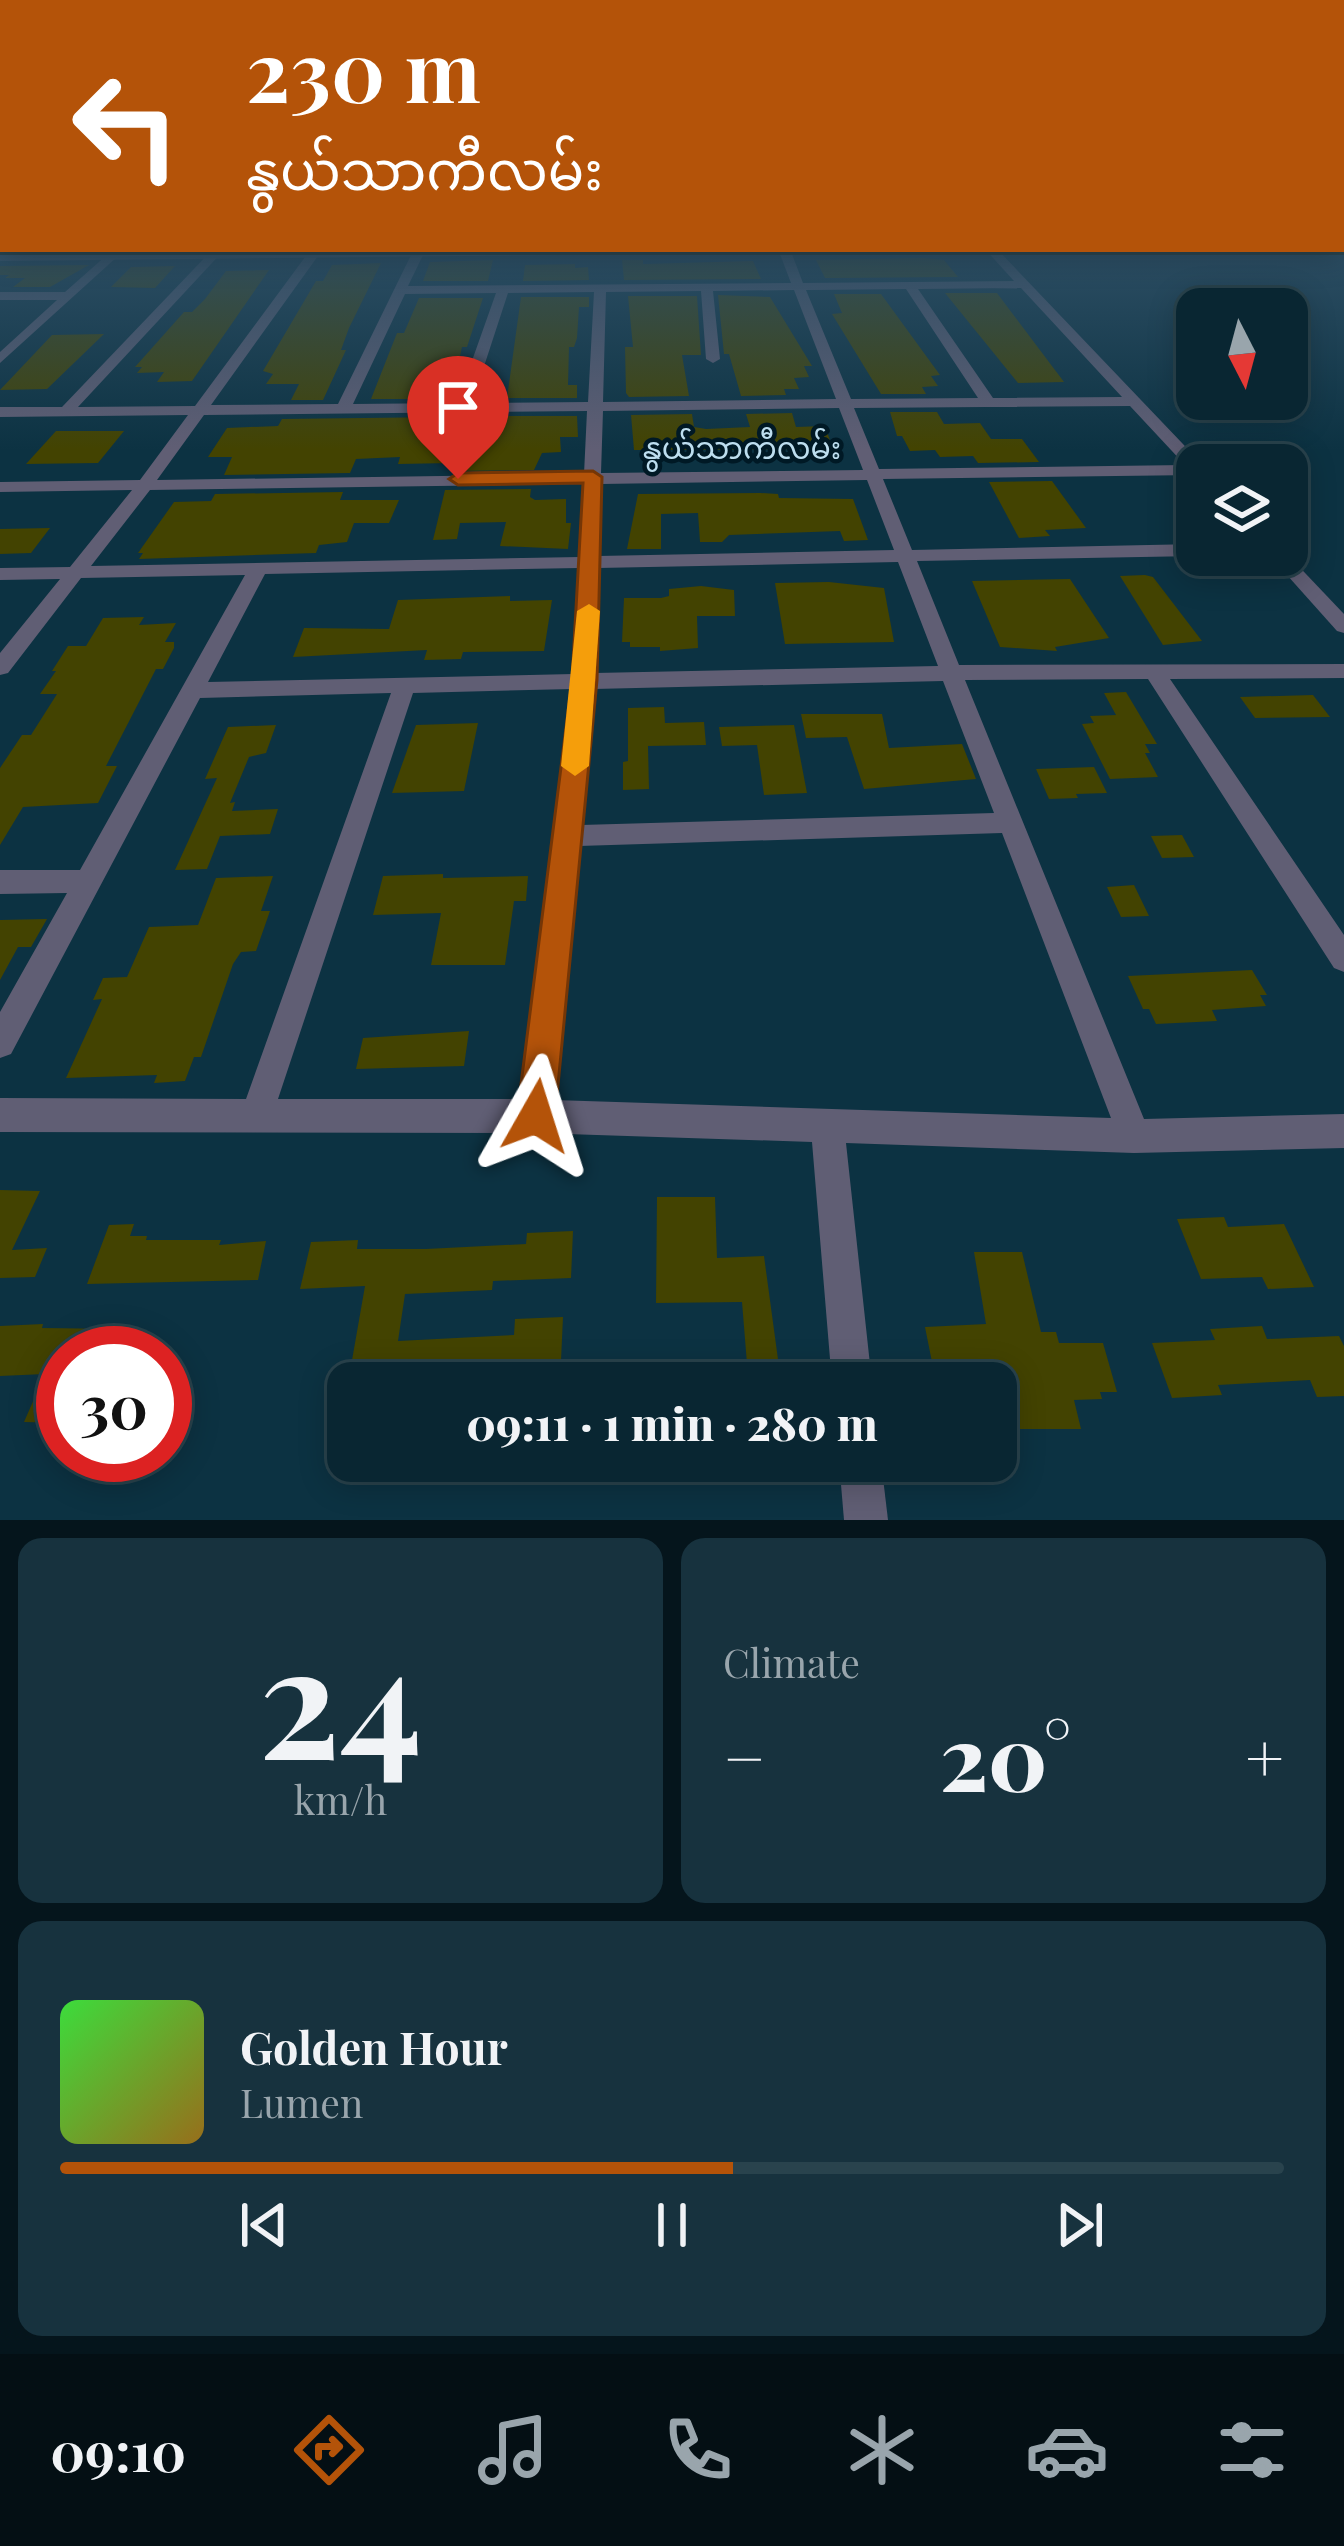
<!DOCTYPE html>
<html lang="en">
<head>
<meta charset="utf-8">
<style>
	body { margin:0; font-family:"Playfair Display","Noto Sans Myanmar",serif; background:#17323e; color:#f1f3f6; height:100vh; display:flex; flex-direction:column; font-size:45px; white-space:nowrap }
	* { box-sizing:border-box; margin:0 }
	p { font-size:39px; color:#99a5ac }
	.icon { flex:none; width:66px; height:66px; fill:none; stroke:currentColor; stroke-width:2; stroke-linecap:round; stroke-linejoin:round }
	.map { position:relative; height:1520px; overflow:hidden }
	.sheet { display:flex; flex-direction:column; gap:18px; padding:18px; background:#05151c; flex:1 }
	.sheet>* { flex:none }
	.hud { position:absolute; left:0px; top:0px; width:1344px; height:252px; box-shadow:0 6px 30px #0003,0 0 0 3px #29434d; background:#b45309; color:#fff; overflow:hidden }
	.needle { width:78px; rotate:174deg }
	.fabs { position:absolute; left:1176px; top:288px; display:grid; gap:24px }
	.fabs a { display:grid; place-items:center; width:132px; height:132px; border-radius:24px; background:#092632; box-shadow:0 6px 30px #0003,0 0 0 3px #29434d; font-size:60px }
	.speed { position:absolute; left:36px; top:1326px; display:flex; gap:24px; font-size:60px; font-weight:700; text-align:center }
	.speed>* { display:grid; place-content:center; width:156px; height:156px; border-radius:50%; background:#092632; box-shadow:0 6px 30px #0003,0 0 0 3px #29434d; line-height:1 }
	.speed .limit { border:18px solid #d22; background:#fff; color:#111 }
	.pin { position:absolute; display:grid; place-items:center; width:102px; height:102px; color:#fff; margin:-123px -51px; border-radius:50% 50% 50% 0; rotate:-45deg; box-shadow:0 0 12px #0007 }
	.pin .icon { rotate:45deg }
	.me { position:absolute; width:132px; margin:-66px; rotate:6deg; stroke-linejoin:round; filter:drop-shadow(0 0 9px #0008) }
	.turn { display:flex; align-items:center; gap:42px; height:252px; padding:0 48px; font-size:54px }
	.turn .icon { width:156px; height:156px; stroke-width:2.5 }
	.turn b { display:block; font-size:84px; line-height:102px }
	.big { font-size:90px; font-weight:800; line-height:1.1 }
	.sheet .card { flex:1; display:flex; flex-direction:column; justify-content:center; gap:18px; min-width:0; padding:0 42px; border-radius:24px; background:#17323e }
	.sheet .dial { align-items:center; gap:0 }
	.dial b { font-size:156px; line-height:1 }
	.song { display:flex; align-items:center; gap:36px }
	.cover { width:144px; height:144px; border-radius:18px; background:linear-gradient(135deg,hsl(120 70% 55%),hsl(40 70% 35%)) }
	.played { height:12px; border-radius:6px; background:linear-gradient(90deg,#b45309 55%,#29434d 55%) }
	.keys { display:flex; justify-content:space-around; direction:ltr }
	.heat { display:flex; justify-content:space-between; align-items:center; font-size:66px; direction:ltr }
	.sheet .tiles { flex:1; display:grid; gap:18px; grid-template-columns:1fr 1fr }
	.card:last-child { grid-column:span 2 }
	.trip { position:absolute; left:327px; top:1362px; width:690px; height:120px; border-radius:24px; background:#092632; box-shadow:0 6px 30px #0003,0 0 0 3px #29434d; font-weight:800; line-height:120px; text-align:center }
	.menu { display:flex; height:192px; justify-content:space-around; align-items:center; background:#040f14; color:#99a5ac }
	.menu .icon { width:84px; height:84px }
	.menu .selected { color:#b45309 }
	.menu b { font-size:54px; color:#f1f3f6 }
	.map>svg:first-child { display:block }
	.building { fill:#434301 }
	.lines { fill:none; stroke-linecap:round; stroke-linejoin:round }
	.minor { fill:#605e74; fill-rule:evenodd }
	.tertiary { fill:#605e74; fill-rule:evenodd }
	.route { fill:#b45309; stroke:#753606; stroke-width:3 }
	.slow { fill:#f59e0b }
	.labels { text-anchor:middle; stroke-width:9; stroke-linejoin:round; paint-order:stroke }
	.far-street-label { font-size:30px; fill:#bddeef; stroke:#001925 }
</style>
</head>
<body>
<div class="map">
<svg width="1344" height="1520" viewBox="0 0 1344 1520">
	<rect width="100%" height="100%" fill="#0c3242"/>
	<!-- building -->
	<g class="building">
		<path d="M923 258 944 260 958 277 825 278 816 260Z"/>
		<path d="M493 260 488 281H423L430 262Z"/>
		<path d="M622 260H643V264L753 261 761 279 624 280Z"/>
		<path d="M381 263 349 328 341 350H346L323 400H291L299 384H266L273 374 263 371 316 281H323L332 265Z"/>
		<path d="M575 264V268L588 267 589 280 523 281 525 265Z"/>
		<path d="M0 265V266L89 265 50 287H13L25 278H5L9 275H0Z"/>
		<path d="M175 266 155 288 111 287 131 267Z"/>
		<path d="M269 270 192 381 157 382 164 372 137 373 142 367H135L184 312H192L205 299 226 271Z"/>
		<path d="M945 293H997L1064 382 1018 383Z"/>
		<path d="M834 294H881L940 375 931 376 938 386 922 387 926 394H881L832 314 842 313Z"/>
		<path d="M718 295 770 297 812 366H804L809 377 794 378 799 389H784L786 395 741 396 729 354H724Z"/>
		<path d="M628 296H697L701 355H682L689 396 629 397 626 393 625 347H633Z"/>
		<path d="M521 297H589V307H579L577 338 574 347H569L568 385H577V398H507Z"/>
		<path d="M419 298H483L467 347H462L451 399H371L397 333H404Z"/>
		<path d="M104 334 47 389 0 390 52 335Z"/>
		<path d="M890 412H937L944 424 980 423 991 439H1022L1039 462 978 463 973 456 940 457 935 450 910 451 902 436H897Z"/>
		<path d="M792 413 796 427 825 426 833 449 634 450 631 415 692 414 694 427 706 429 750 427 746 414Z"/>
		<path d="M505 416H577L578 437H560L561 452 542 453 534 470 450 471 452 463 398 464 400 457 356 459 350 473 224 475 232 457H208L227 428 278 426 282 419 445 417 443 424 491 423Z"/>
		<path d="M56 431H124L98 463 26 464Z"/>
		<path d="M1052 481 1086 528 1045 530 1050 536 1019 538 989 482Z"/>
		<path d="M531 489 530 497 535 500 566 499V523H571L568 549 500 546 506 522 460 523 457 539 433 540 445 490Z"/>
		<path d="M343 492 340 500H399L389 523H354L347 542 319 545 316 553 139 559 143 553H138L174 502 211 501 215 494Z"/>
		<path d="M760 493 778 494 779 498 853 499 868 540 844 541 840 531 729 535 722 542H700L698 513 661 514V549H627L638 494Z"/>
		<path d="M50 528 31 553 0 554V529Z"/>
		<path d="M1145 575 1153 577 1202 641 1163 645 1120 576Z"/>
		<path d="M1070 579 1109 638 1055 647 1057 651 1000 647 972 581Z"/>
		<path d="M829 582 884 588 894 642 785 644 775 583Z"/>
		<path d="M701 586 734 590 735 616H697L698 648 660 651V647H630V642H622L624 598H661L669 596V589Z"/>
		<path d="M510 596V601L552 600 544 651 463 652 461 659 424 660 427 650 293 657 304 628 389 629 398 600Z"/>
		<path d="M144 617 139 625 176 623 165 642H174V648L163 669H156L106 766H117L98 803 23 807 0 845V768L22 735H31L57 694H40L56 671H52L68 646H86L103 618Z"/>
		<path d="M1126 692 1157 744H1145L1150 753H1145L1158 777 1110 779 1082 724 1094 723 1090 716 1116 715 1104 693Z"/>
		<path d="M1313 695 1330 717 1255 718 1240 697Z"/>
		<path d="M664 707 665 723 704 722 706 745 648 746 649 789 623 790V762L628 761V708Z"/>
		<path d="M801 714H882L889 748 962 744 976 779 864 789 847 737 806 738Z"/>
		<path d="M478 723 464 791 392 793 416 725Z"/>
		<path d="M276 725 266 753 249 757 230 803 235 802 232 811 278 809 270 834 220 836 207 869 175 870 217 778 205 779 228 727Z"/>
		<path d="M794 725 807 793 764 795 757 745 722 746 719 727Z"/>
		<path d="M1094 767 1107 793 1076 794 1078 798 1049 799 1036 769Z"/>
		<path d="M1182 835 1194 857 1162 858 1151 836Z"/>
		<path d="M443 874V878L528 876 526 901H514L505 965H431L441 913 373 915 383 876Z"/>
		<path d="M273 876 261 911H270L256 951 241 952 233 964 201 1057H194L185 1081 154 1083 157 1075 66 1078 102 999 93 1000 103 978 127 977 149 927 198 925 216 878Z"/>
		<path d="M1134 885 1149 916 1121 917 1107 887Z"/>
		<path d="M47 919 31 947H18L0 980V920Z"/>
		<path d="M1252 970 1267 995H1260L1266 1006 1212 1010 1217 1021 1156 1024 1149 1009H1143L1128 976Z"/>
		<path d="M469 1031 464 1066 356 1069 363 1038Z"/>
		<path d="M0 1190 40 1191 12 1250 47 1248 35 1277 0 1278Z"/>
		<path d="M657 1197H715L717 1258 764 1256 780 1374 748 1376 742 1302 656 1303Z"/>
		<path d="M1224 1217 1228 1227 1284 1224 1314 1287 1268 1289 1262 1277 1201 1279 1177 1219Z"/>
		<path d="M134 1224 130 1236H147L146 1240H221L219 1245 266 1241 258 1280 87 1284 109 1225Z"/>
		<path d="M573 1231 571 1278 493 1281 492 1290 405 1294 398 1341 514 1335 515 1319 563 1317 560 1382 348 1383 365 1286 300 1289 311 1242 358 1240 357 1249H426L526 1244 527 1233Z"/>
		<path d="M974 1252H1022L1041 1332H1056L1059 1343H1103L1117 1392H1100L1102 1399 1074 1400 1081 1429H1008L996 1369 934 1372 925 1327 986 1324Z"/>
		<path d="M43 1324 42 1328 121 1329 112 1353H63V1423L24 1422 45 1374 0 1376V1326Z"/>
		<path d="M1262 1326 1267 1339 1339 1336 1344 1346V1396L1317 1397 1310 1380 1218 1385 1222 1395 1172 1398 1152 1343 1215 1340 1210 1329Z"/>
	</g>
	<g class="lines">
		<!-- minor -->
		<g class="minor">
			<path d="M213 249H225L78 407 195 406 311 249H323L211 405 338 404 414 249H426L408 286 791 283 778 249H790L803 283 1014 281 985 249H997L1203 465H1197V475L883 479 912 550 1197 544V556L917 561 959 665 1344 664V678L1170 679 1344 935V972L1334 968 1148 679 965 680 1144 1119 1344 1114V1148L1134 1153 846 1143 872 1383H832L812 1142 536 1133 0 1132V1098L246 1099 391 693 200 698 11 1054 0 1058V1012L67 893 0 894V870H80L245 575 81 578 8 673 0 675V653L60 579 0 580V568L70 567 132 490 0 492V482L140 480 188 415 0 417V407H62ZM1021 288 1122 397 993 398 918 289ZM906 289 978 398 851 399 806 290ZM794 290 836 399 603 402 606 292 701 291 706 359 713 363 720 359 713 291ZM594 292 588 402 472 403 508 293ZM496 293 457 403 353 404 405 294ZM1130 406 1185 465 879 469 854 408ZM839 408 863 470 601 473 603 411ZM587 411 584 474 157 480 204 415ZM867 480 894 550 598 556 601 484ZM584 484 580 557 91 566 150 490ZM898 562 938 666 595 673 598 568ZM579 568 573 674 208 682 265 574ZM943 681 994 813 581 825 594 689ZM572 689 522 1099H278L413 693ZM1002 833 1111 1118 554 1100 579 846Z"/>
			<path d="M108 254 118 256 0 363V352L57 300H0V292H65Z"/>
			<path d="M1287 554 1344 614V633L1337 631 1269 555Z"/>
			<path d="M839 1461H881L888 1520H844Z"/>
		</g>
		<!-- tertiary -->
		<path class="tertiary" d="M360 249H758L751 253 0 261V253Z"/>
	</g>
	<!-- sky -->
	<linearGradient id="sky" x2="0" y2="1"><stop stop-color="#071c24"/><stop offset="0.53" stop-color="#2e4f65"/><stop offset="1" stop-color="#2e4f65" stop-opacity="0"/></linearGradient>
	<rect width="1344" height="450" fill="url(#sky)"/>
	<!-- route -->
	<path class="route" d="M593 471 602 477 597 680 555 1116 549 1130 536 1135 523 1130 517 1116 572 680 583 483 458 485 449 479 458 473Z"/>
	<!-- slow -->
	<path class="slow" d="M589 604 600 611 589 766 575 776 561 766 577 611Z"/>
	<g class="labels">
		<!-- far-street labels -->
		<g class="far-street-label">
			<text x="742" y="459">နွယ်သာကီလမ်း</text>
		</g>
	</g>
</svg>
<div class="fabs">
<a><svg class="needle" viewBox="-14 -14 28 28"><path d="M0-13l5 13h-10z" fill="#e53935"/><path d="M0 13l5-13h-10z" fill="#99a5ac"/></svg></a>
<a><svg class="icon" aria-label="layers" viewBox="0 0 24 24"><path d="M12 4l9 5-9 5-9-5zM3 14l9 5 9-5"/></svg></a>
</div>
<div class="speed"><div class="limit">30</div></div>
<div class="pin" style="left:458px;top:479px;background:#d93025"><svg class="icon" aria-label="arrive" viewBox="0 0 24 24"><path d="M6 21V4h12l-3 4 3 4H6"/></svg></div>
<svg class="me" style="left:536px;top:1116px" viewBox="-20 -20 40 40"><path d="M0-17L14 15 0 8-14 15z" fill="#b45309" stroke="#fff" stroke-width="4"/></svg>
<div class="trip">09:11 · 1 min · 280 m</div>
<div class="hud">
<div class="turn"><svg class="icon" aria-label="left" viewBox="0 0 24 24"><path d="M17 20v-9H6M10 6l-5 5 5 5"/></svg><div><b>230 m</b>နွယ်သာကီလမ်း</div></div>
</div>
</div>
<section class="sheet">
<div class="tiles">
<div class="card dial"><b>24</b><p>km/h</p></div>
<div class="card"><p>Climate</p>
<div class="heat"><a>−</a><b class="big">20°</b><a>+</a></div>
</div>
<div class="card">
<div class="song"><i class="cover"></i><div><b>Golden Hour</b><p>Lumen</p></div></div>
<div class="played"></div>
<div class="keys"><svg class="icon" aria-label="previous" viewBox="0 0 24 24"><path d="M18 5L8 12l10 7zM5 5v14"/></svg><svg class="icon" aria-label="pause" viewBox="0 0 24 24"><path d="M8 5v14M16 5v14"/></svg><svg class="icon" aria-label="next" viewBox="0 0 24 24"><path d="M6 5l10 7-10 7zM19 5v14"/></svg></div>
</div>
</div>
</section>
<nav class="menu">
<b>09:10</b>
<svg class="icon selected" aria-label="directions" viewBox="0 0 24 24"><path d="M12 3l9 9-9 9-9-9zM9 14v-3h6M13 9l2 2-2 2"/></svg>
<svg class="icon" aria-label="music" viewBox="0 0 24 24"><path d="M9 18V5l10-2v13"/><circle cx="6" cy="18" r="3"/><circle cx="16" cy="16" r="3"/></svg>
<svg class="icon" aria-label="phone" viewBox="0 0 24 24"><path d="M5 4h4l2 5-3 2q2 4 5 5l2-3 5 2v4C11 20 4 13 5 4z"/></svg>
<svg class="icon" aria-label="climate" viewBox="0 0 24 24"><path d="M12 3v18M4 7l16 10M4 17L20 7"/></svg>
<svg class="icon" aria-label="car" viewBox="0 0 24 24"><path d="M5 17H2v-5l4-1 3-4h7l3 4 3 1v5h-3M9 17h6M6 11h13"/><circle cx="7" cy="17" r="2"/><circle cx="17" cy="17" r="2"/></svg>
<svg class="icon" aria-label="filters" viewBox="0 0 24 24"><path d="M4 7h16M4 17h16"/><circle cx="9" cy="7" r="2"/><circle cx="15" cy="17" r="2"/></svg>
</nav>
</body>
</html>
